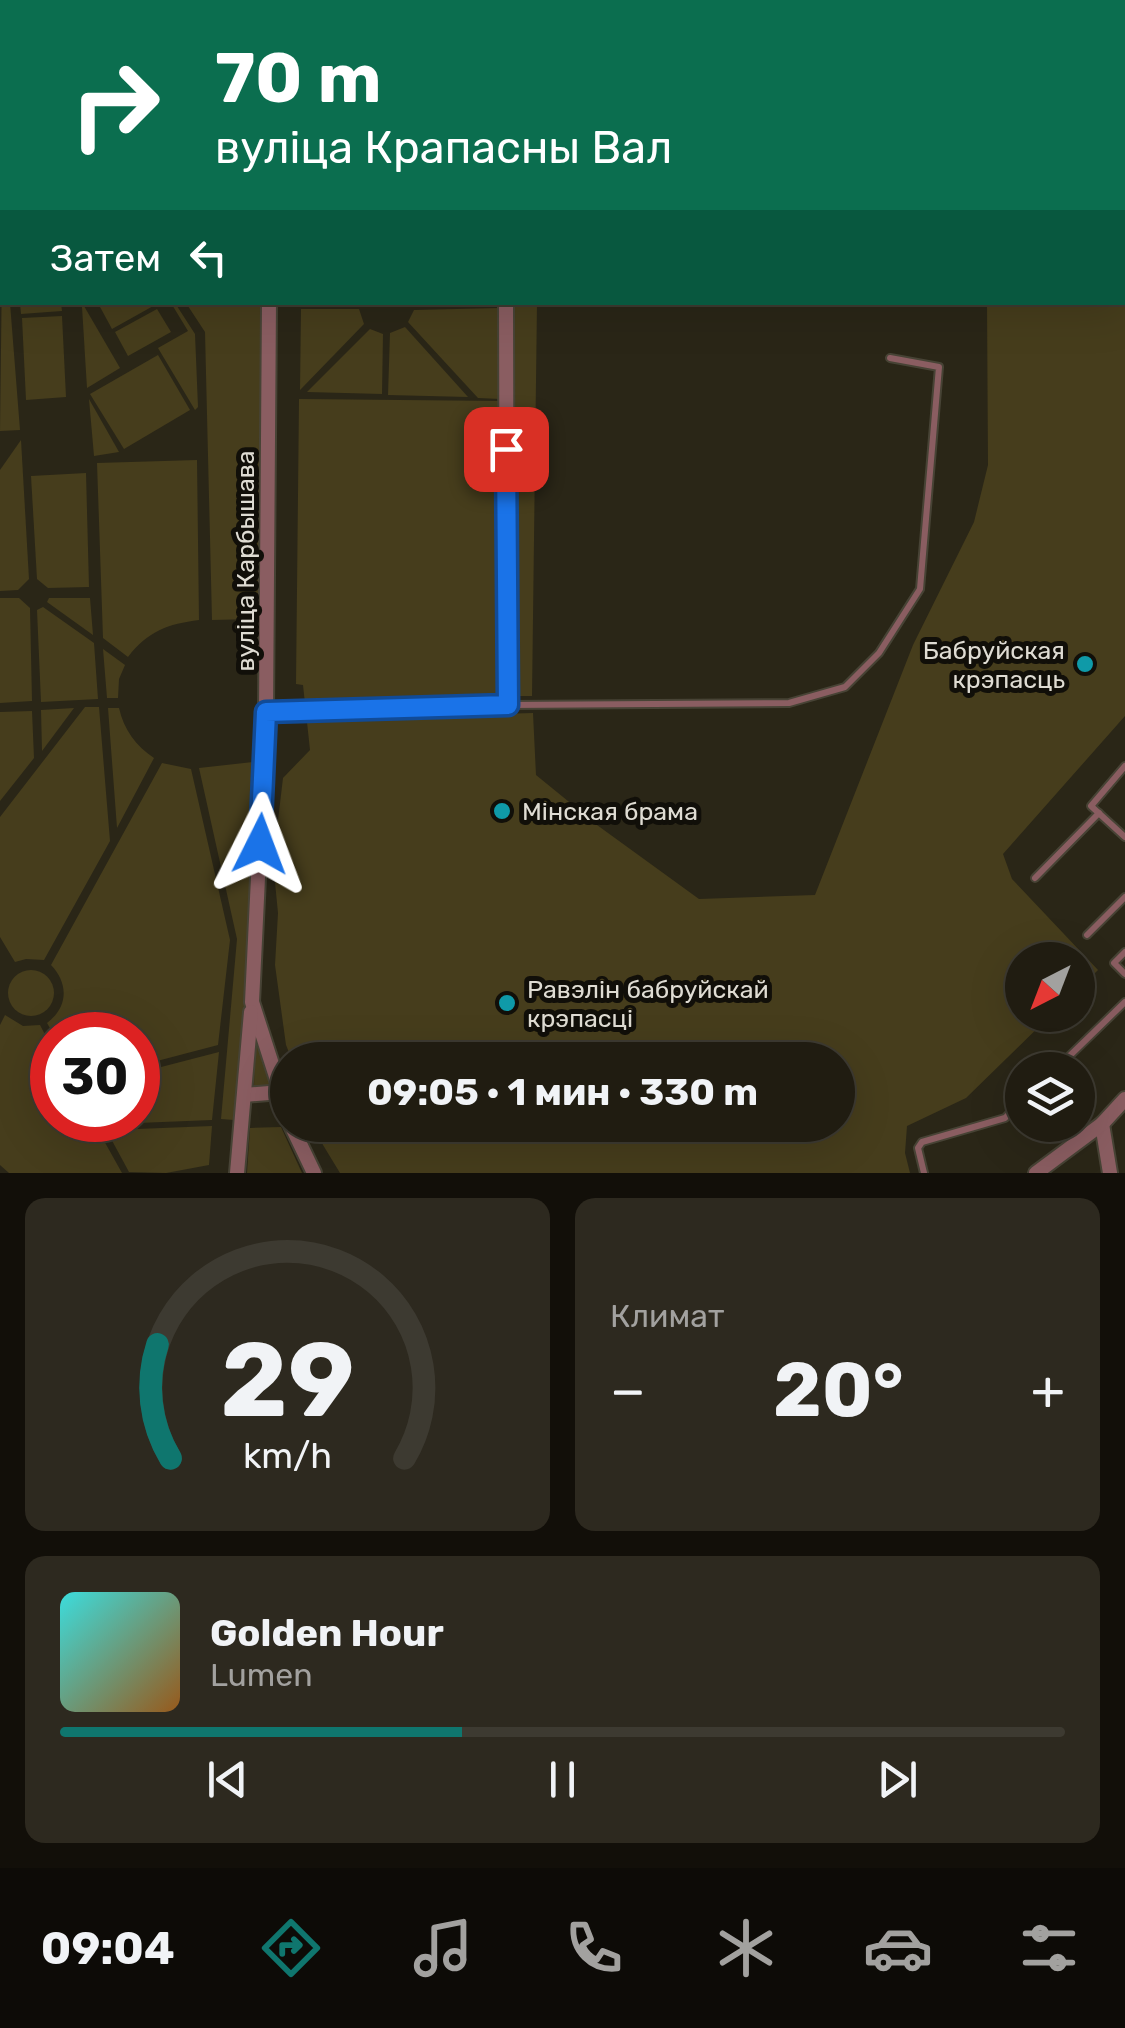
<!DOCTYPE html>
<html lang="ru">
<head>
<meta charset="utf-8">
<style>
	body { margin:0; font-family:Rubik,sans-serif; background:#2d291f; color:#f1f3f6; height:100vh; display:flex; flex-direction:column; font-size:38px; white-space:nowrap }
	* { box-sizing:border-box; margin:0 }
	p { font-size:32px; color:#a2a19f }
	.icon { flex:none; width:55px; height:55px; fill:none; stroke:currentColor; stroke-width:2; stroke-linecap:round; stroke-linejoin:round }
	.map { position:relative; height:1173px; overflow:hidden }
	.sheet { display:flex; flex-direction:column; gap:25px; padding:25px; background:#120f09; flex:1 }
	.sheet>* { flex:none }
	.top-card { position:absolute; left:0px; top:0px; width:1125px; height:305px; box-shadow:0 10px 40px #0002,0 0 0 2px #3d3a31; background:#0b6e4f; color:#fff; overflow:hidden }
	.needle { width:65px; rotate:222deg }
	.tools { position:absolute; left:1005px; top:942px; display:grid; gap:20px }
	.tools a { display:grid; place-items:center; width:90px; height:90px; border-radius:50%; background:#201c11; box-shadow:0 10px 40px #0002,0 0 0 2px #3d3a31; font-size:50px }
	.speed { position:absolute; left:30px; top:1012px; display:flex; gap:20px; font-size:50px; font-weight:700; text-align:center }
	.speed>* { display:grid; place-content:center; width:130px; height:130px; border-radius:50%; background:#201c11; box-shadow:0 10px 40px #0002,0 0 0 2px #3d3a31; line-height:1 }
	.speed .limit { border:15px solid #d22; background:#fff; color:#111 }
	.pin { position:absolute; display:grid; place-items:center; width:85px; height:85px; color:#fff; margin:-42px; border-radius:20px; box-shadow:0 5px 15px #0006 }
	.me { position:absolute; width:110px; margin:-55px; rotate:3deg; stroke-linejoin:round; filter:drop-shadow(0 0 8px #0008) }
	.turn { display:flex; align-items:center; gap:35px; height:210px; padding:0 50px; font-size:45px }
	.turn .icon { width:130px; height:130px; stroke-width:2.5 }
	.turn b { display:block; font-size:70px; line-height:85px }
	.then { display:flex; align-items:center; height:95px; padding:0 50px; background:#0003; gap:20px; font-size:38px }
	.big { font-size:75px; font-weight:700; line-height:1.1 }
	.sheet .widget { flex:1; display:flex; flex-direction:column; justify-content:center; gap:15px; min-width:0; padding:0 35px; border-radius:20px; background:#2d291f }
	.sheet .dial { align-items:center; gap:0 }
	.dial svg { height:260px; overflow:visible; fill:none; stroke:#3d3a31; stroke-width:7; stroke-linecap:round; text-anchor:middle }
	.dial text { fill:#f1f3f6; stroke:none }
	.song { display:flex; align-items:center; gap:30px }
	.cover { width:120px; height:120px; border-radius:15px; background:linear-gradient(135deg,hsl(180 70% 55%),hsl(30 70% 35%)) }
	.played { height:10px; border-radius:5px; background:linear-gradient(90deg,#0f766e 40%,#3d3a31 40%) }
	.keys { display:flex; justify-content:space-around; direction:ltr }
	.heat { display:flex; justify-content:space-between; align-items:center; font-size:55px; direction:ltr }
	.sheet .tiles { flex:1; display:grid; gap:25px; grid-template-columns:1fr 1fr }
	.widget:last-child { grid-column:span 2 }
	.trip { position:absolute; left:270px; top:1042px; width:585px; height:100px; border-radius:50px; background:#201c11; box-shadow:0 10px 40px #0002,0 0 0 2px #3d3a31; font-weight:700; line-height:100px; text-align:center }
	.dock { display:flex; height:160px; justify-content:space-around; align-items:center; background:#0d0b07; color:#a2a19f }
	.dock .icon { width:70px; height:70px }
	.dock .active { color:#0f766e }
	.dock b { font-size:45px; color:#f1f3f6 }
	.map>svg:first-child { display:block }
	.green { fill:#463d1c }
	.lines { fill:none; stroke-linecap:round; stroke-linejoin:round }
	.service-casing { stroke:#474335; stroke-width:10 }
	.minor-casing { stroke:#474335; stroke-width:18 }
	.service { stroke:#8a5d61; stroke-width:6 }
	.minor { stroke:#8a5d61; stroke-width:14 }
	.route-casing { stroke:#114b97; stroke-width:25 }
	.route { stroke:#1a73e8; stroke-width:18 }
	.culture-dot { fill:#0f9aa8; stroke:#110f09; stroke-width:4 }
	.labels { text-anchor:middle; stroke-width:10; stroke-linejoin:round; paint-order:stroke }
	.street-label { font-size:25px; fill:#dfdcd3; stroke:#110f09 }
	.poi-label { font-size:25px; fill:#dfdcd3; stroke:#110f09; text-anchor:start }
</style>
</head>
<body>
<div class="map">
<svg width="1125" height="1173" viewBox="0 0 1125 1173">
	<rect width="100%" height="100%" fill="#2a2617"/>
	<!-- green -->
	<g class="green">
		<path d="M86 0H267L82 2Z"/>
		<rect x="517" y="0" width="232" height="2"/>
		<path d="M965 0H1125V137H1122V2Z"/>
		<path d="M1122 157H1125V716L1003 854 1012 879 1098 970 1078 990V960H1022V1015H1051L966 1098 907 1126 905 1153 910 1173H340L323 1145 315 1125H838V1060H292L286 1045 275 965 278 913 273 862 283 778 310 750 303 685 296 684 299 399 502 401 500 714 533 713 536 775 579 810 592 811 597 825 699 899 815 895 913 645 974 522 988 465 987 303 1122 302Z"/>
		<path d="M2 265V302L10 303 20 430 0 431Z"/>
		<path d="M20 303H61L62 311 21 314Z"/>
		<path d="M103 303 153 302 155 305 112 329 99 305Z"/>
		<path d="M171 303H175L195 334 198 407 195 410 158 348 188 331Z"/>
		<path d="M186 303H265L264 661H254V619L212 620 205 332Z"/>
		<path d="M514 303H537L532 696H515Z"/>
		<path d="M84 306 120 368 87 388 82 307Z"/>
		<path d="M499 308 500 399 478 398 408 322 414 310Z"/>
		<path d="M157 309 171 332 128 356 115 332Z"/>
		<path d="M301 309H359L364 324 300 390Z"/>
		<path d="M62 316 66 397 26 400 22 318Z"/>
		<path d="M405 327 468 397 388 395 390 333Z"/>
		<path d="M370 329 383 334 382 394 307 392Z"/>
		<path d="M158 355 190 410 124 449 90 394Z"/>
		<path d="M89 399 119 452 94 456Z"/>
		<path d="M21 440 29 579 18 590 0 591V470Z"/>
		<path d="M197 460 199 620C168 624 148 631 128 657L103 638 97 463Z"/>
		<path d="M86 473 89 587 48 588 37 579 31 476Z"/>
		<path d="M0 598H19L30 608 32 701 0 703Z"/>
		<path d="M49 598H90L93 635 47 602Z"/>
		<path d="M43 607 94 643 98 699 41 702 37 610Z"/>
		<path d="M103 649 125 665 119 679 118 698H107Z"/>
		<path d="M85 707H99L110 841 44 960 26 959 15 962 0 937V817Z"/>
		<path d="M74 708 42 751 41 710Z"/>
		<path d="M108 708H119C124 730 136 746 154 758L117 828Z"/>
		<path d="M32 711 34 758 0 801V712Z"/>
		<path d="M254 727H262L248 1000 234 1120 221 1119 237 939 199 768 253 762Z"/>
		<path d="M162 763 191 769 230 940 218 1045 138 1066V1035H54L47 1023C68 1007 69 984 51 965Z"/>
		<circle cx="31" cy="993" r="23"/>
		<path d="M5 1015 23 1026 40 1025 52 1048V1120H91L90 1133 96 1139H103L122 1173H9L0 1165V1025Z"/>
		<path d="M260 1038 273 1086 254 1088 255 1039Z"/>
		<path d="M219 1052 212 1120 113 1124 110 1120H138V1073Z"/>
		<path d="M212 1126 209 1165 166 1173 129 1172 109 1135 112 1130Z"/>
		<path d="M281 1127 302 1173H247L250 1128Z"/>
	</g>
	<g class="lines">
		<!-- service casing -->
		<g class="service-casing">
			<g id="service">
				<path d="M341 0V2"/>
				<path d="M417 2V0"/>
				<path d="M266 712 507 705 789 703 845 687 879 653 920 589 939 367 890 358"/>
				<path d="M1125 766 1091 806 1125 837"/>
				<path d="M1035 878 1099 813"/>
				<path d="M1087 935 1125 897"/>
				<path d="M1125 952 1114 963 1125 974"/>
				<path d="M1055 1070 1125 1002"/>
				<path d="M924 1173 918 1148 922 1142 1005 1118 1022 1101"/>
			</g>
		</g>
		<!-- minor casing -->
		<g class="minor-casing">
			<g id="minor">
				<path d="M505 0V2"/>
				<path d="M272 2V0"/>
				<path d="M0 202H2"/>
				<path d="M269 302 266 712 252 1002 288 1114"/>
				<path d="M506 302 507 705"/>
				<path d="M244 1095 281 1092"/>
				<path d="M1102 1124 1110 1173"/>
				<path d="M291 1125 314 1173"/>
				<path d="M237 1173 251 1012"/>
				<path d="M1036 1173 1102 1124 1125 1099"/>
			</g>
		</g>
		<!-- service -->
		<use href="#service" class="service"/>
		<!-- minor -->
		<use href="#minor" class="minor"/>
	</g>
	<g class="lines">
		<!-- route casing -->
		<g class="route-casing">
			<path id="route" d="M260 844 266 712 508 705 506 449"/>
		</g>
		<!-- route -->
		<use href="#route" class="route"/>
	</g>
	<!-- markers -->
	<g class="culture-dot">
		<circle cx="1085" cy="664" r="10"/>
		<circle cx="502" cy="811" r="10"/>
		<circle cx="507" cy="1003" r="10"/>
	</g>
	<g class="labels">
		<!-- street labels -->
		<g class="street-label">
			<text transform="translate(245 561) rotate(-90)" y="9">вуліца Карбышава</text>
		</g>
		<!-- poi labels -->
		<g class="poi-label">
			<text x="1065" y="659" text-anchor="end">Бабруйская<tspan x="1065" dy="29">крэпасць</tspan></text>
			<text x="522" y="820">Мінская брама</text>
			<text x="527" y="998">Равэлін бабруйскай<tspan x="527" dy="29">крэпасці</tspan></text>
		</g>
	</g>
</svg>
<div class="tools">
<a><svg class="needle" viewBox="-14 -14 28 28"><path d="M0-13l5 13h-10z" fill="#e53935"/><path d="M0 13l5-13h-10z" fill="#a2a19f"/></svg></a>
<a><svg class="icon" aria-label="layers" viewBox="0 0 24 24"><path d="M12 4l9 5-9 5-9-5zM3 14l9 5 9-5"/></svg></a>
</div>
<div class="speed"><div class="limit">30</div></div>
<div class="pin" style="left:506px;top:449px;background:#d93025"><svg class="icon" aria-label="arrive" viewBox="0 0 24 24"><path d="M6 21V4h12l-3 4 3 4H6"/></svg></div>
<svg class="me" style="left:260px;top:844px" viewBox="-20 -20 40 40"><path d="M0-17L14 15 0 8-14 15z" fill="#1a73e8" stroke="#fff" stroke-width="4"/></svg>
<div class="trip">09:05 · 1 мин · 330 m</div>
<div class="top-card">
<div class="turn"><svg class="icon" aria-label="right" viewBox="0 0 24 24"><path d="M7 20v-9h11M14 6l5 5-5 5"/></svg><div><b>70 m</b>вуліца Крапасны Вал</div></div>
<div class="then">Затем<svg class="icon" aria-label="left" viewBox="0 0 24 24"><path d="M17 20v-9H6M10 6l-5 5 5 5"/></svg></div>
</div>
</div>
<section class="sheet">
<div class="tiles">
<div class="widget dial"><svg viewBox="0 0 100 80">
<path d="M14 69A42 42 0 1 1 86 69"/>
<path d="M14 69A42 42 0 0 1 10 34" stroke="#0f766e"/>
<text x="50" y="56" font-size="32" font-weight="700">29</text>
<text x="50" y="72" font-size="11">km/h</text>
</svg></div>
<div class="widget"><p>Климат</p>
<div class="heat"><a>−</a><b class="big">20°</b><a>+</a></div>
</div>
<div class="widget">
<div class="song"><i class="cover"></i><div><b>Golden Hour</b><p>Lumen</p></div></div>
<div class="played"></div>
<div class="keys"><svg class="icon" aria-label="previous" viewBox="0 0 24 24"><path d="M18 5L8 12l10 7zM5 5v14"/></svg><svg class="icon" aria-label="pause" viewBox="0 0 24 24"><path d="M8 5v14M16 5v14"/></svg><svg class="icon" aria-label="next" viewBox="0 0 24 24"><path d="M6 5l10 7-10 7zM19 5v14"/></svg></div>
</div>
</div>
</section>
<nav class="dock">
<b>09:04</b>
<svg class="icon active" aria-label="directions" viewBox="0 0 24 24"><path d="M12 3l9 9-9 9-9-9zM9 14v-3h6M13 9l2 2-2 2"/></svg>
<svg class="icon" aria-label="music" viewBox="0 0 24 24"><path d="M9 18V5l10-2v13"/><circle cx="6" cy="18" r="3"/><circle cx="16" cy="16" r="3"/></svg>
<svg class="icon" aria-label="phone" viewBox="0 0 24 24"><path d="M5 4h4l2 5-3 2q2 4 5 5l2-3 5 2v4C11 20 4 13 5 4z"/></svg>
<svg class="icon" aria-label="climate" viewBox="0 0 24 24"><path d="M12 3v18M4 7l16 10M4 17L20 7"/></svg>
<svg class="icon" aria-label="car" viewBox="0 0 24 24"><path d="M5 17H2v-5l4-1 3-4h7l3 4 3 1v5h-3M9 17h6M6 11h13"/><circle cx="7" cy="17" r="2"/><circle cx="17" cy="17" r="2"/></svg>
<svg class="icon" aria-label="filters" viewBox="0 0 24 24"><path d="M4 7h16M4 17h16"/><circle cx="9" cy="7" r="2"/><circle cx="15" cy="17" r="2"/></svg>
</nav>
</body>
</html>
